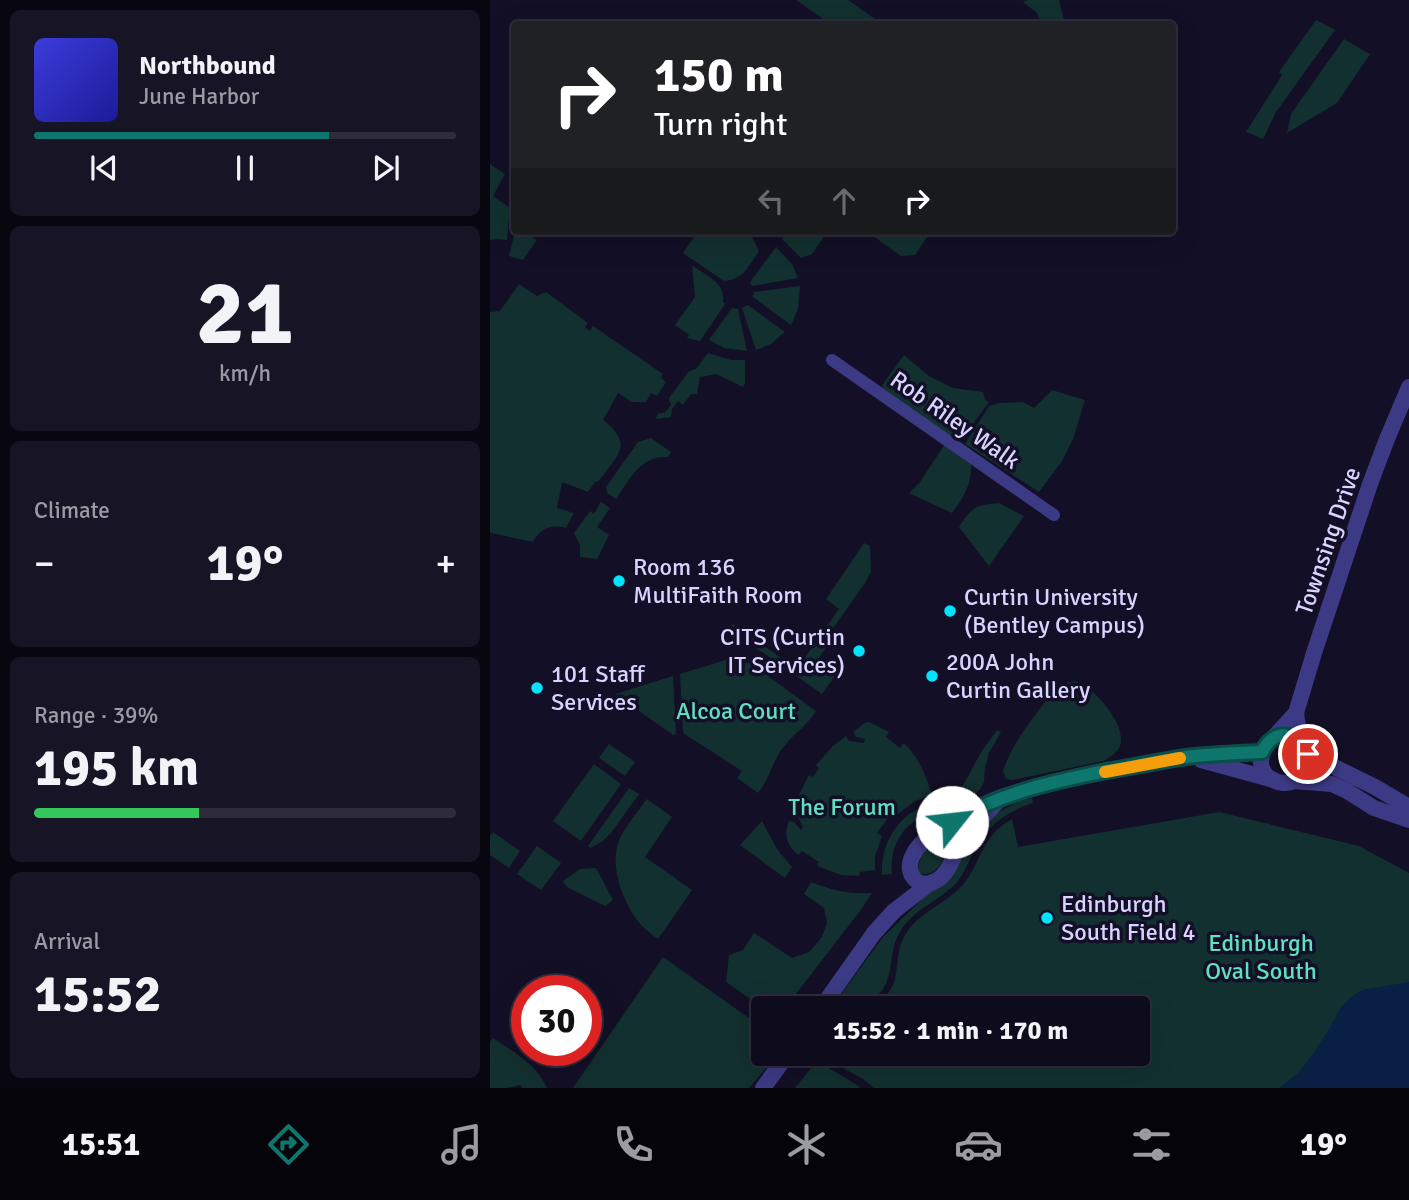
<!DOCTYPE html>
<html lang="en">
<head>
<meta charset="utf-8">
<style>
	body { margin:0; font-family:Signika,sans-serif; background:#171425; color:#f1f3f6; height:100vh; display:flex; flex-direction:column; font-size:26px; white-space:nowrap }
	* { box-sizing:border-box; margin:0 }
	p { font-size:23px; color:#9b9ba3 }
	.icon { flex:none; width:38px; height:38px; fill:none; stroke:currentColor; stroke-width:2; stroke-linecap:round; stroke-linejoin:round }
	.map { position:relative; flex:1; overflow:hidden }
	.drawer { display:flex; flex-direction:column; gap:10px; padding:10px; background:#08060f; width:490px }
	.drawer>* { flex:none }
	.hud { position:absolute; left:21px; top:21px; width:665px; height:214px; border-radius:7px; box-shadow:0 7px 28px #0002,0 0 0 2px #2e2b3b; background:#202124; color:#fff; overflow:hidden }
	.speed { position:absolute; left:21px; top:975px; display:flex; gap:14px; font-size:35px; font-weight:700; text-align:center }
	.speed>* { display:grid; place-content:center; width:91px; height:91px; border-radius:50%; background:#0e0b1c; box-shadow:0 7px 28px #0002,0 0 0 2px #2e2b3b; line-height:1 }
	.speed .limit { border:10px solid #d22; background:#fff; color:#111 }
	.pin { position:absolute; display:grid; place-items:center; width:60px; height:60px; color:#fff; margin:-30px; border:4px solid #fff; border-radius:50%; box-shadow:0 2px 7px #0007 }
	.me { position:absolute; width:77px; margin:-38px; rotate:61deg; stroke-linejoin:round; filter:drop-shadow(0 0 5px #0008) }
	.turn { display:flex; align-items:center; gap:24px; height:147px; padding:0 28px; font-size:32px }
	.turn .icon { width:91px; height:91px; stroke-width:2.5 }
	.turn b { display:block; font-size:49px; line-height:60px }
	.lanes { display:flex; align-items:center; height:66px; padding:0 28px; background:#0003; justify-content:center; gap:35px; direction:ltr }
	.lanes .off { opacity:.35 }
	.big { font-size:52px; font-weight:700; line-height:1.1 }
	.drawer .widget { flex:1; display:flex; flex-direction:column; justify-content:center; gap:10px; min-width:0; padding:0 24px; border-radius:10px; background:#171425 }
	.drawer .dial { align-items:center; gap:0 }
	.dial b { font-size:91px; line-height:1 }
	.song { display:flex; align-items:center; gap:21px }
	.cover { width:84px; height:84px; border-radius:10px; background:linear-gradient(135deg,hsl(240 70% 55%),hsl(240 70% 35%)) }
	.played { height:7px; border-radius:4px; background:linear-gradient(90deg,#0f766e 70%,#2e2b3b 70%) }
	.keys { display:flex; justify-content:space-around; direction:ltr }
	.heat { display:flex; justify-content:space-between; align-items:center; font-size:38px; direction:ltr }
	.charge { height:10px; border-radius:5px; background:linear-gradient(90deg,#34c759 39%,#2e2b3b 0) }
	.trip { position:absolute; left:261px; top:996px; width:399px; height:70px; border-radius:7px; background:#0e0b1c; box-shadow:0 7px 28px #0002,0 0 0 2px #2e2b3b; font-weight:700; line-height:70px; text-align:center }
	.tabs { display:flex; height:112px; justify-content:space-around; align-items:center; background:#06040b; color:#9b9ba3 }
	.tabs .icon { width:49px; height:49px }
	.tabs .current { color:#0f766e }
	.tabs b { font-size:32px; color:#f1f3f6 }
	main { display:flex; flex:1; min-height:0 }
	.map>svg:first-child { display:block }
	.green { fill:#12302f }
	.water { fill:#0a1f44 }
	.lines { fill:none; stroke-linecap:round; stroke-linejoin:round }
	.pedestrian { stroke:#3d3a85; stroke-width:12 }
	.minor { stroke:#3d3a85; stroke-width:16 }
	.route-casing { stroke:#0a4d48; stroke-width:18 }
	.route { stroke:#0f766e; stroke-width:12 }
	.slow { stroke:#f59e0b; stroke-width:12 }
	.poi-dot { fill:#00e5ff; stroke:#130f26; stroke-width:2.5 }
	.labels { text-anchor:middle; stroke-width:7; stroke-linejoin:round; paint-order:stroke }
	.street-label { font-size:24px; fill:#d9d4ff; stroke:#130f26 }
	.poi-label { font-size:24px; fill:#d9d4ff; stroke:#130f26; text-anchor:start }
	.park-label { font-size:24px; fill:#5fe0c0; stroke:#130f26 }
</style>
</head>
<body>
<main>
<section class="drawer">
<div class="widget">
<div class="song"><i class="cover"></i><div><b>Northbound</b><p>June Harbor</p></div></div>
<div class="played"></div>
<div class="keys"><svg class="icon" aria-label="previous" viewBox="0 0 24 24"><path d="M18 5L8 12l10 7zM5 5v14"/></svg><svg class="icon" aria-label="pause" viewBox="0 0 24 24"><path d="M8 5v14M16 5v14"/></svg><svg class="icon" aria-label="next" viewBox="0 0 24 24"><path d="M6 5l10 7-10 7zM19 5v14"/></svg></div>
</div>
<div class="widget dial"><b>21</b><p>km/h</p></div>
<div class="widget"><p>Climate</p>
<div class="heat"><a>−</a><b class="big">19°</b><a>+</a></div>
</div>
<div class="widget"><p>Range · 39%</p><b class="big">195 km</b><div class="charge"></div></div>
<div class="widget"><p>Arrival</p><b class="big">15:52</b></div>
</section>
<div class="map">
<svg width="919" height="1088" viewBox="0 0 919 1088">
	<rect width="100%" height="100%" fill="#130f26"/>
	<!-- green -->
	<g class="green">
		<path d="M306 0H358L392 24H340Z"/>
		<path d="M538 0H569L575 24H552L547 13 533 2Z"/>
		<path d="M826 20 845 30 786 112 773 139 756 132 792 75 789 72Z"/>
		<path d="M854 39 880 54 847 103 797 133 801 114Z"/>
		<path d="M0 164 15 174 3 196 23 210 19 215 17 240 9 239 0 240Z"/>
		<path d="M25 231H34L47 240 33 260 19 256Z"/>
		<path d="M208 231H259L269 251C258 267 254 279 234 281L193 253Z"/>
		<path d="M297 231H338L322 254 311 258 292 239Z"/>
		<path d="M376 231H441L425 255 411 256Z"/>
		<path d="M286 247 302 264 308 278 262 286 260 282Z"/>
		<path d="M202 265C216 276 236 282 233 302L235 304 210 341 197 338 199 335 185 325 205 297Z"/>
		<path d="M29 284 47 296 56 292 98 323 95 328 100 331 103 326 173 374 171 378 176 382 167 396 161 393 156 402H142L128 393 113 420C145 445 127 455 109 481L105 482 98 492 72 482 67 508 84 513 76 528C62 524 50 528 43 542L1 533 0 531V312L10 311Z"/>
		<path d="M310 286 308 309 301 325 263 297 264 292Z"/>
		<path d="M258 305 295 332 281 344 266 350 252 308Z"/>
		<path d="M242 308 248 309 257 351 234 348 219 340Z"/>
		<path d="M218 353 241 360H255V383L253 387 226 374 210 377 207 394H201L193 405 188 401 182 409 181 417 165 419 169 413H175L181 405 179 398 199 371 206 369Z"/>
		<path d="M414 355 439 376 463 388 493 392 495 400 499 402 471 440 457 435 393 389 392 385Z"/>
		<path d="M562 390 595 400 583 439 572 461 549 492 475 444 499 406 509 403 533 402 544 408Z"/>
		<path d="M161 438 181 452 178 457C150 455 140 479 126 499L117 493 116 487 148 442Z"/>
		<path d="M455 444 481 463C482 484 474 497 462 513L419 493 430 482Z"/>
		<path d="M111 502 120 508 107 527 119 535 107 559 90 557V545L84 533 100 511 104 514Z"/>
		<path d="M509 503 534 516 499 566 469 527C482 507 485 505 509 503Z"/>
		<path d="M374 543 380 546 381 572 375 583 334 641 338 645 326 662 345 676 332 694 239 629 243 624 307 669 349 609 336 599Z"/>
		<path d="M245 657V660L251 663H260L326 711C317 726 302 735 292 749 282 763 279 780 268 793L247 778 252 771 193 733 190 674Z"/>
		<path d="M183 676 186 734 183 735 125 694Z"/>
		<path d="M584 681C603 685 638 726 630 746 627 753 620 757 613 761L523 780 516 779 513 771C523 741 545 716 563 691L570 684Z"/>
		<path d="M379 722 399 732 396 737 410 748 414 743C429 758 436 775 442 795L425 801 408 814 404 810 387 833 392 836 385 856V870L370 872 369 876 351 875 330 867 327 865 329 862 312 851 308 855C297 845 293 836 299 821L304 822 311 830 313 827 307 815 300 812 319 775 323 777 329 768 326 765 343 746 356 736 359 741 374 743 375 739 366 737 363 732 375 723Z"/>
		<path d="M507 730 511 732 499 753 495 767 494 782 491 788 474 806 470 809 456 810 454 801C473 792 478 775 488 758 493 748 501 739 507 730Z"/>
		<path d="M119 744 145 762 135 776 109 758Z"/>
		<path d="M104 764 131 784 91 841 63 821Z"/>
		<path d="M139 788 149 794 121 833 113 841 101 848 98 846Z"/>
		<path d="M542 798 543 803C517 811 498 825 485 849 479 860 475 872 467 882 450 901 423 909 410 932 399 949 404 972 393 989 388 996 380 1002 374 1008H341L393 937 448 884 473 849 507 813 530 801Z"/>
		<path d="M157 799 182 817 155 857 202 890 168 939C160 933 153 928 147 920 131 898 118 861 131 836 138 823 148 811 157 799Z"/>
		<path d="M444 802 446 812C416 819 399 843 402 874L392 875C390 841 411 811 444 802Z"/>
		<path d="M729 812 869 846 919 873V1088H384L373 1079 334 1058 337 1054H648V1008H385C392 1000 400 993 404 982 409 966 406 949 415 935 428 913 455 904 472 886 493 861 489 838 522 819L528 847Z"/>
		<path d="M272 821 287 849 302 867 295 878 250 845Z"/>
		<path d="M3 832 30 851 19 868 0 855V836Z"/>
		<path d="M449 837 457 840C460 854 445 882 428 872 428 856 438 847 449 837Z"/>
		<path d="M47 846 71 863 51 890 27 874Z"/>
		<path d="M106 868 123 900 115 906 77 887 73 881 90 869Z"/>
		<path d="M321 882C344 891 358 894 382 893L370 911 295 1008H273L236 982 239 955 253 950 264 933 302 958 319 952 332 937 337 923 334 908 314 894Z"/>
		<path d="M173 957 273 1028V1054H286L284 1059 259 1088H83Z"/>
		<path d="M3 1038C24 1052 46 1064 57 1088H32L31 1085 17 1088H0V1042Z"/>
		<path d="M327 1061 367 1085 370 1088H305Z"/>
	</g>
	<!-- water -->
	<path class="water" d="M919 982V1088H789L808 1073 823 1054 839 1029 851 1007 861 997 872 990Z"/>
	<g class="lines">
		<!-- pedestrian -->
		<path class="pedestrian" d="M342 360 564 515"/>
		<!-- minor -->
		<g class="minor">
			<path d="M806 713C807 718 807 724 809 729 813 746 826 764 808 778 803 783 795 784 788 782 750 771 783 711 815 747"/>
			<path d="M783 738 806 713 824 653 880 484 897 439 919 387"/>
			<path d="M818 754 885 787 919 807"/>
			<path d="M711 760 784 780"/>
			<path d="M804 781 842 784 857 791 884 808 919 820"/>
			<path d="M451 829 485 808 511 797 554 785 598 775 698 757 772 752"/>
			<path d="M451 829 464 836C468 846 466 853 461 863 438 911 387 865 451 829Z"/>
			<path d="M467 845 507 802"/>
			<path d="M331 1008 384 933 404 911 439 884"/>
			<path d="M273 1088 298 1054"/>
		</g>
	</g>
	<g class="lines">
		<!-- route casing -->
		<g class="route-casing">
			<path id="route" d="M462 822C511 793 561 782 616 771 642 767 669 761 696 757 721 754 746 753 772 752 784 728 808 731 818 754"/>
		</g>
		<!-- route -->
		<use href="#route" class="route"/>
		<!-- slow -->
		<path class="slow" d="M615 772 690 758"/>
	</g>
	<!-- markers -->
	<g class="poi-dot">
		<circle cx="129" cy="581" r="7"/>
		<circle cx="460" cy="611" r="7"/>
		<circle cx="369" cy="651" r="7"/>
		<circle cx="442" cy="676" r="7"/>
		<circle cx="47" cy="688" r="7"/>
		<circle cx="557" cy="918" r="7"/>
	</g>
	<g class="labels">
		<!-- street labels -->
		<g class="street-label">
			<text transform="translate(465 420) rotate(35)" y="8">Rob Riley Walk</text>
			<text transform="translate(838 541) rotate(-71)" y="8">Townsing Drive</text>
		</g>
		<!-- poi labels -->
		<g class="poi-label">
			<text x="143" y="575">Room 136<tspan x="143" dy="28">MultiFaith Room</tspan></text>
			<text x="474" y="605">Curtin University<tspan x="474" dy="28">(Bentley Campus)</tspan></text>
			<text x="355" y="645" text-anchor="end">CITS (Curtin<tspan x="355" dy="28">IT Services)</tspan></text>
			<text x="456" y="670">200A John<tspan x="456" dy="28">Curtin Gallery</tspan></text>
			<text x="61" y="682">101 Staff<tspan x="61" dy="28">Services</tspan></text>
			<text x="571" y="912">Edinburgh<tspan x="571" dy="28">South Field 4</tspan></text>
		</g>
		<!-- park labels -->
		<g class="park-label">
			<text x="246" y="719">Alcoa Court</text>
			<text x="352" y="815">The Forum</text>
			<text x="771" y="951">Edinburgh<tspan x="771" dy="28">Oval South</tspan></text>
		</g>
	</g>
</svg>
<div class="speed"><div class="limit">30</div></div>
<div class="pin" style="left:818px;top:754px;background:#d93025"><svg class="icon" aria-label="arrive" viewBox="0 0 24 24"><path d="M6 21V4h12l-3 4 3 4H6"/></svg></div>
<svg class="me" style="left:462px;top:822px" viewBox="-20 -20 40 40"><circle r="19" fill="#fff"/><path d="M0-13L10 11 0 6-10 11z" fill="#0f766e"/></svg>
<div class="trip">15:52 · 1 min · 170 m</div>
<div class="hud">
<div class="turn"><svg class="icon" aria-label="right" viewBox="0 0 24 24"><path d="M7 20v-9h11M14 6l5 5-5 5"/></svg><div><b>150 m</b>Turn right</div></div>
<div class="lanes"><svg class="icon off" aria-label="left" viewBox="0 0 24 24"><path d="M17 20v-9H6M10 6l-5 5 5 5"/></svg><svg class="icon off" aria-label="ahead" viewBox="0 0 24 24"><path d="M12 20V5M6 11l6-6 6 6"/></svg><svg class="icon" aria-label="right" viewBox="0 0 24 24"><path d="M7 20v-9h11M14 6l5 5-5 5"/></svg></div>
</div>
</div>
</main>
<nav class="tabs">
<b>15:51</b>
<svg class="icon current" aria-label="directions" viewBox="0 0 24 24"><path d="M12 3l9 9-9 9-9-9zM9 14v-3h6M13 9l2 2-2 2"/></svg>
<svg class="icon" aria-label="music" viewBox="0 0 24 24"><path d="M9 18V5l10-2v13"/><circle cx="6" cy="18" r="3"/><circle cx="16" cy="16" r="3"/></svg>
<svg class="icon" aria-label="phone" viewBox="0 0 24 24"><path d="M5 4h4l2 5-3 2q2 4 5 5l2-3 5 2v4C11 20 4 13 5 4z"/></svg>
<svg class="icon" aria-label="climate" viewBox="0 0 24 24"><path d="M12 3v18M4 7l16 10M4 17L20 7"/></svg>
<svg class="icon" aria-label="car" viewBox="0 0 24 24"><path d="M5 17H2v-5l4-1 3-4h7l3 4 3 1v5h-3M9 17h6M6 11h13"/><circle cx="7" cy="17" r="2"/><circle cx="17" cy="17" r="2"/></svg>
<svg class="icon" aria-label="filters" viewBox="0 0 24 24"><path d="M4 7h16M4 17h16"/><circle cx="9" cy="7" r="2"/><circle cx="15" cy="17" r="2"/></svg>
<b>19°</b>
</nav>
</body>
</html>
